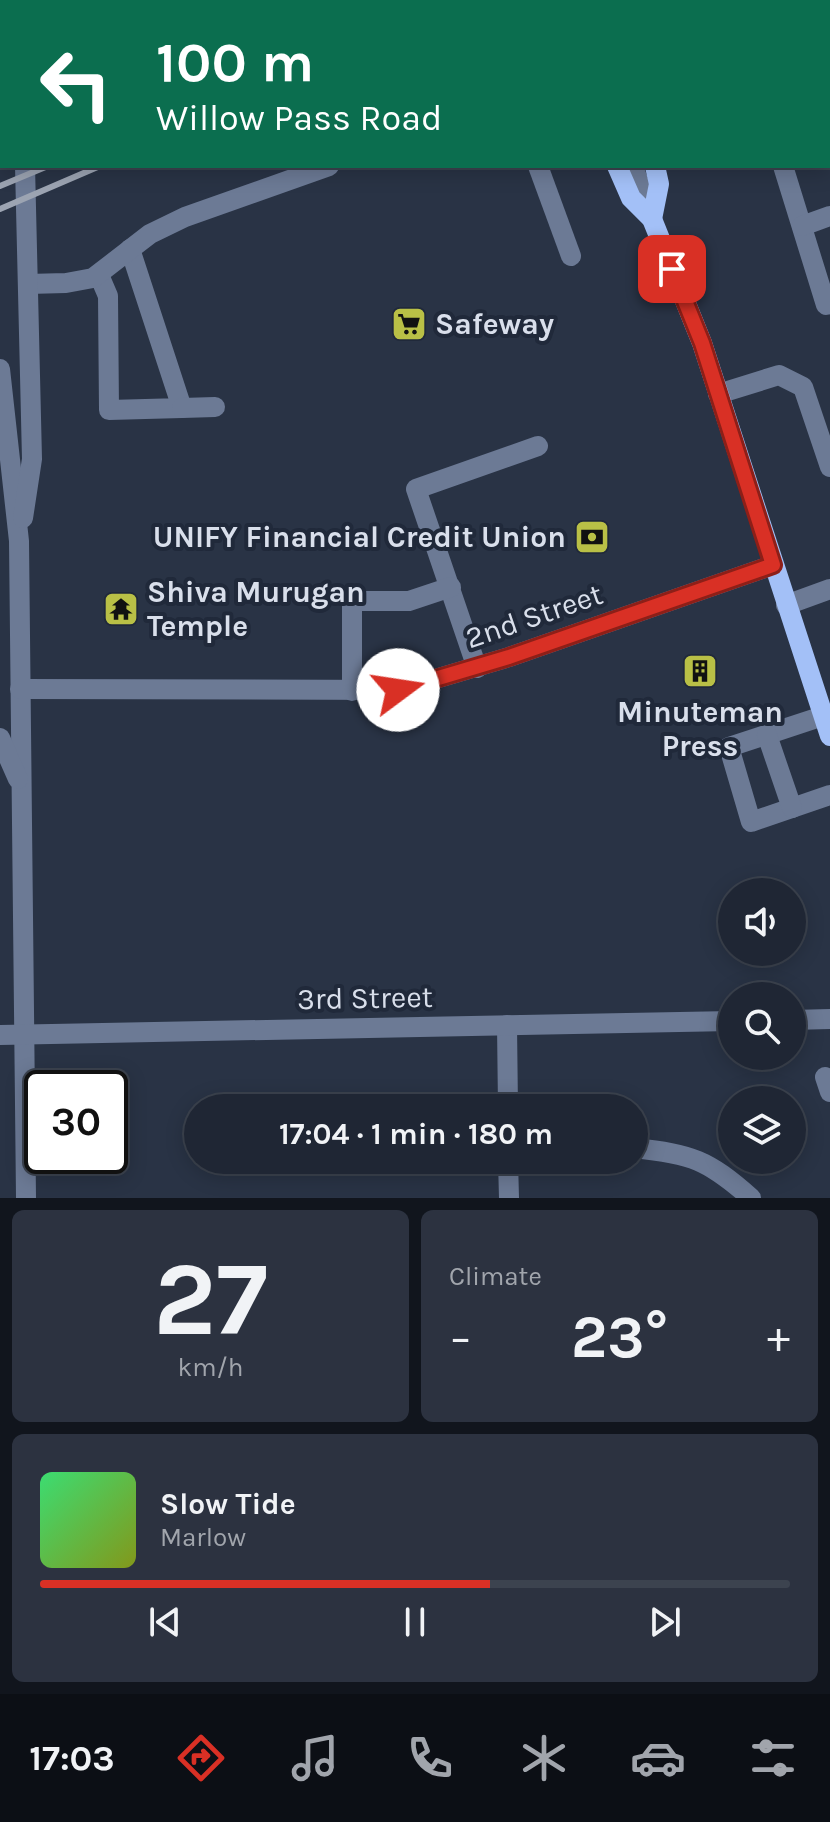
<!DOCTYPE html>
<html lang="en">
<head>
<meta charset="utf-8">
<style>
	body { margin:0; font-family:Karla,sans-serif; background:#2c3240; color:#f1f3f6; height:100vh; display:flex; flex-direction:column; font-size:30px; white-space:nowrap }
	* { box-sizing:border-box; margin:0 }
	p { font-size:26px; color:#a1a5ac }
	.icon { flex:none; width:44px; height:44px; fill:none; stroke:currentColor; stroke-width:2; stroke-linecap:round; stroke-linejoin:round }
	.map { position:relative; height:1198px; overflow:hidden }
	.sheet { display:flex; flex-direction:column; gap:12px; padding:12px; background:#11151d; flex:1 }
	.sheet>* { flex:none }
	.hud { position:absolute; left:0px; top:0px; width:830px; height:168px; box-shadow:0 4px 20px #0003,0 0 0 2px #3c434f; background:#0b6e4f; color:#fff; overflow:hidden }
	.controls { position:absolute; left:718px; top:878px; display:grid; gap:16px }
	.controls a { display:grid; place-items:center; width:88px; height:88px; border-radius:50%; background:#1f2634; box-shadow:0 4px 20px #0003,0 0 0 2px #3c434f; font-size:40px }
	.speed { position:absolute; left:24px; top:1070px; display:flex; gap:16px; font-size:40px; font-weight:700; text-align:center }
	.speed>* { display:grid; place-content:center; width:104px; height:104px; border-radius:50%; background:#1f2634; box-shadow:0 4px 20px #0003,0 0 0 2px #3c434f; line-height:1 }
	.speed .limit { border:4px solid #111; border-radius:12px; background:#fff; color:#111 }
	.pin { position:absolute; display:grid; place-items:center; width:68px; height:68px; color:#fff; margin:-34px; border-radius:16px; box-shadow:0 4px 12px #0006 }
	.me { position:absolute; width:88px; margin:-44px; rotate:76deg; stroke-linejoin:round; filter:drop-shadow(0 0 6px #0008) }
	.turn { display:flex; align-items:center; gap:28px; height:168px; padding:0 24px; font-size:36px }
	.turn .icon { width:104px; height:104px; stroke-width:2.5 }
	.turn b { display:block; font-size:56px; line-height:68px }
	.big { font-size:60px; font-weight:700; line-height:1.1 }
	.sheet .widget { flex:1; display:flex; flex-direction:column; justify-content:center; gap:12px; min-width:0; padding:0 28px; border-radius:12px; background:#2c3240 }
	.sheet .dial { align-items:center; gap:0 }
	.dial b { font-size:104px; line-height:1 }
	.song { display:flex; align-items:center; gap:24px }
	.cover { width:96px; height:96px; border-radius:12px; background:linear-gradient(135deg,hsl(140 70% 55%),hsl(70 70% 35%)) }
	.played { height:8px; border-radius:4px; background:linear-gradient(90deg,#d93025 60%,#3c434f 60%) }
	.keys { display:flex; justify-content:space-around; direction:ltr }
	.heat { display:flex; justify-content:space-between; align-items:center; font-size:44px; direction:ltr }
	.sheet .tiles { flex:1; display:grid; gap:12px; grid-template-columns:1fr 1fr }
	.widget:last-child { grid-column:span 2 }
	.trip { position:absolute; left:184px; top:1094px; width:464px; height:80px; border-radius:40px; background:#1f2634; box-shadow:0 4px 20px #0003,0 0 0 2px #3c434f; font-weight:700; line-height:80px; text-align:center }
	.tab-bar { display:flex; height:128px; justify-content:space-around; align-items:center; background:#0c0f15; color:#a1a5ac }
	.tab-bar .icon { width:56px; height:56px }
	.tab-bar .on { color:#d93025 }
	.tab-bar b { font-size:36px; color:#f1f3f6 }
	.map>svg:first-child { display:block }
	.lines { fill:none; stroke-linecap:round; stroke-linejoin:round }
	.minor { stroke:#6c7a95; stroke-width:20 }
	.major { stroke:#a3c0f7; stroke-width:20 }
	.rail { stroke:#9ca4b2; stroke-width:6 }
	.route-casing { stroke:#8d1f18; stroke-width:20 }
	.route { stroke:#d93025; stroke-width:14 }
	.labels { text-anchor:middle; stroke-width:8; stroke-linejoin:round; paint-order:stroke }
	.poi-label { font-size:30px; font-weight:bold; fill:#d9dfeb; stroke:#20293a; text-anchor:start }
	.street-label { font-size:30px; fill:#d9dfeb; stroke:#20293a }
</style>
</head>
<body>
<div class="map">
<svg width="830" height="1198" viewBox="0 0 830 1198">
	<rect width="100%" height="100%" fill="#293345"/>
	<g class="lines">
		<!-- minor -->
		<g class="minor">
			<path d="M236 0V2"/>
			<path d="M730 0 731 2"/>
			<path d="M696 2 702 0"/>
			<path d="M0 35 2 29"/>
			<path d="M538 166 571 256"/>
			<path d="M633 166 652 219"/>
			<path d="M783 166 826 305"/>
			<path d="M802 226 830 216"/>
			<path d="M99 275 108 296 109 410 182 408 130 249"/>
			<path d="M28 284 66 283 93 278 150 234 185 217 329 166"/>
			<path d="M0 369 19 541 26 1198"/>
			<path d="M718 394 779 375 803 387 830 467"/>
			<path d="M182 408 215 407"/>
			<path d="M23 518 32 459 25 166"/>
			<path d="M786 605 830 589"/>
			<path d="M477 668 416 489 538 446"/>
			<path d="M20 689 398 690 509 657 773 565"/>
			<path d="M352 691V601H409L451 587"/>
			<path d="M823 716 729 747 751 822 830 795"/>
			<path d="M767 735 792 808"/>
			<path d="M0 738 18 779"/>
			<path d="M792 1020 830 1019"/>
			<path d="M507 1025 508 1108"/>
			<path d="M0 1035 732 1021"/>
			<path d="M825 1077 830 1092"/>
			<path d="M634 1148C692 1154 708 1160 751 1198"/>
			<path d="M508 1160 509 1198"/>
		</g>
		<!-- major -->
		<g class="major">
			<path d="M555 0V2"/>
			<path d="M605 0 606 2"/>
			<path d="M35 2 41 0"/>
			<path d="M0 13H2"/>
			<path d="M617 166 631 198 652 219 702 343 830 736"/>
			<path d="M652 219 659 184 655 166"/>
		</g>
		<!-- rail -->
		<g class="rail">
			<path d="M362 2 365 0"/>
			<path d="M394 2 398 0"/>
			<path d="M0 186 48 166"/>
			<path d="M0 209 100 166"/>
		</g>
	</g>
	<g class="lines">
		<!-- route casing -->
		<g class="route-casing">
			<path id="route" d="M398 690 509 657 773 565 702 343 672 269"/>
		</g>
		<!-- route -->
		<use href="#route" class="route"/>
	</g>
	<!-- icons -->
	<defs>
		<g id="supermarket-square" transform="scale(1.8)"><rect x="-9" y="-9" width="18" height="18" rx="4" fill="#b9c046" stroke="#20293a"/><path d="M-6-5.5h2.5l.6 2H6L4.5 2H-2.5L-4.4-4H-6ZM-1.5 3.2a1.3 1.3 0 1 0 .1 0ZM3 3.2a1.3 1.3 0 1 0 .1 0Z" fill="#111"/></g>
		<g id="bank-square" transform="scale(1.8)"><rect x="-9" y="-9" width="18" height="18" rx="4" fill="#b9c046" stroke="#20293a"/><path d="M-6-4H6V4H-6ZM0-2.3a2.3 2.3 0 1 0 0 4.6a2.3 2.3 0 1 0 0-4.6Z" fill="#111"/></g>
		<g id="temple-square" transform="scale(1.8)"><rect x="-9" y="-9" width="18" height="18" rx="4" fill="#b9c046" stroke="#20293a"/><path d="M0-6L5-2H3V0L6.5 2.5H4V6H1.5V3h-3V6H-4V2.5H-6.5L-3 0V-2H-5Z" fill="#111"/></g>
		<g id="building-square" transform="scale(1.8)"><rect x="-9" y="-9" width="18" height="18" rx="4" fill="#b9c046" stroke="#20293a"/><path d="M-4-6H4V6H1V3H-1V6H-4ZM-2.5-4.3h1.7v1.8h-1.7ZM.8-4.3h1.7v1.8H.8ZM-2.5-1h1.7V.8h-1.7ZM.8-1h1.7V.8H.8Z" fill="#111"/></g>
	</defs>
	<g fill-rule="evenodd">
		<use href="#supermarket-square" x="409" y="324"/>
		<use href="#bank-square" x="592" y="537"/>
		<use href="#temple-square" x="121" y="609"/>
		<use href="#building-square" x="700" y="671"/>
	</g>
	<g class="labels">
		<!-- poi labels -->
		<g class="poi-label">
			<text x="435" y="334">Safeway</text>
			<text x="566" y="547" text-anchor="end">UNIFY Financial Credit Union</text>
			<text x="147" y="602">Shiva Murugan<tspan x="147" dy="34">Temple</tspan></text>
			<text x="700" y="722" text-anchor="middle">Minuteman<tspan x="700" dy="34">Press</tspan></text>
		</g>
		<!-- street labels -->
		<g class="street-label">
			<text transform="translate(534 616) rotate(-19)" y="10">2nd Street</text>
			<text transform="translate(365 998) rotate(-1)" y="10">3rd Street</text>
		</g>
	</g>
</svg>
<div class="controls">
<a><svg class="icon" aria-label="sound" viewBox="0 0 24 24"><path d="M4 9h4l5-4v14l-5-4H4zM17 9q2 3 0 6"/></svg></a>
<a><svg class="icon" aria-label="search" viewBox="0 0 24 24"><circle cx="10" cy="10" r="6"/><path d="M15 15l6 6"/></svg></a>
<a><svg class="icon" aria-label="layers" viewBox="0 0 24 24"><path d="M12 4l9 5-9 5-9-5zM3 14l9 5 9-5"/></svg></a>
</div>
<div class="speed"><div class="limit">30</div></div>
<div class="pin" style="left:672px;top:269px;background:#d93025"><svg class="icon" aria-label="arrive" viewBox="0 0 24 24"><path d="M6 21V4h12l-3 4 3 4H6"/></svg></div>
<svg class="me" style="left:398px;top:690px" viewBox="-20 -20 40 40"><circle r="19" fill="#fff"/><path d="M0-13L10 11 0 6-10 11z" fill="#d93025"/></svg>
<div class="trip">17:04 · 1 min · 180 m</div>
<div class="hud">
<div class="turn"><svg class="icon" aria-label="left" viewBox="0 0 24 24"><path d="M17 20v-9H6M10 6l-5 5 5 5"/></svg><div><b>100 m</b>Willow Pass Road</div></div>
</div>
</div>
<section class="sheet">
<div class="tiles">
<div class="widget dial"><b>27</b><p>km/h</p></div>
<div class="widget"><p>Climate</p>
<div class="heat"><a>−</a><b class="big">23°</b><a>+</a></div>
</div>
<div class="widget">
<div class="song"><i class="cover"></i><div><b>Slow Tide</b><p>Marlow</p></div></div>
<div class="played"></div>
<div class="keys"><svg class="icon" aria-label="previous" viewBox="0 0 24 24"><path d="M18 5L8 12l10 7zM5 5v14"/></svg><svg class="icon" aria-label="pause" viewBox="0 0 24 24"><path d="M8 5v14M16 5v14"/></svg><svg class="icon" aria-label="next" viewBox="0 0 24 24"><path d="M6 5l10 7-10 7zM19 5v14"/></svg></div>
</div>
</div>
</section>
<nav class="tab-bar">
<b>17:03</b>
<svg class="icon on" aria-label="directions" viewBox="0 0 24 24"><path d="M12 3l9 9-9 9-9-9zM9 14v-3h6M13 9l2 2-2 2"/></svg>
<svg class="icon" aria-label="music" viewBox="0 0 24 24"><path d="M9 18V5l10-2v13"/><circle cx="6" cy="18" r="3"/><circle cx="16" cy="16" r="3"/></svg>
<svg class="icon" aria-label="phone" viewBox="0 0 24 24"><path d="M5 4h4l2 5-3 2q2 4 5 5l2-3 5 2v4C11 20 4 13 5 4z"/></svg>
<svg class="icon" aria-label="climate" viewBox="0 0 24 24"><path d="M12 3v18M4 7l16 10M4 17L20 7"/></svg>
<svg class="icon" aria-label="car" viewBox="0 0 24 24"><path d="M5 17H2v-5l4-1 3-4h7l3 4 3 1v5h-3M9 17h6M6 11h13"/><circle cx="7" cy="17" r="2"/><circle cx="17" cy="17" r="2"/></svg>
<svg class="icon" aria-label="filters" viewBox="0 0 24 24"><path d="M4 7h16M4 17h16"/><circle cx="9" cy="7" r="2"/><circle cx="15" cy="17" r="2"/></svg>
</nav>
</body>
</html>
